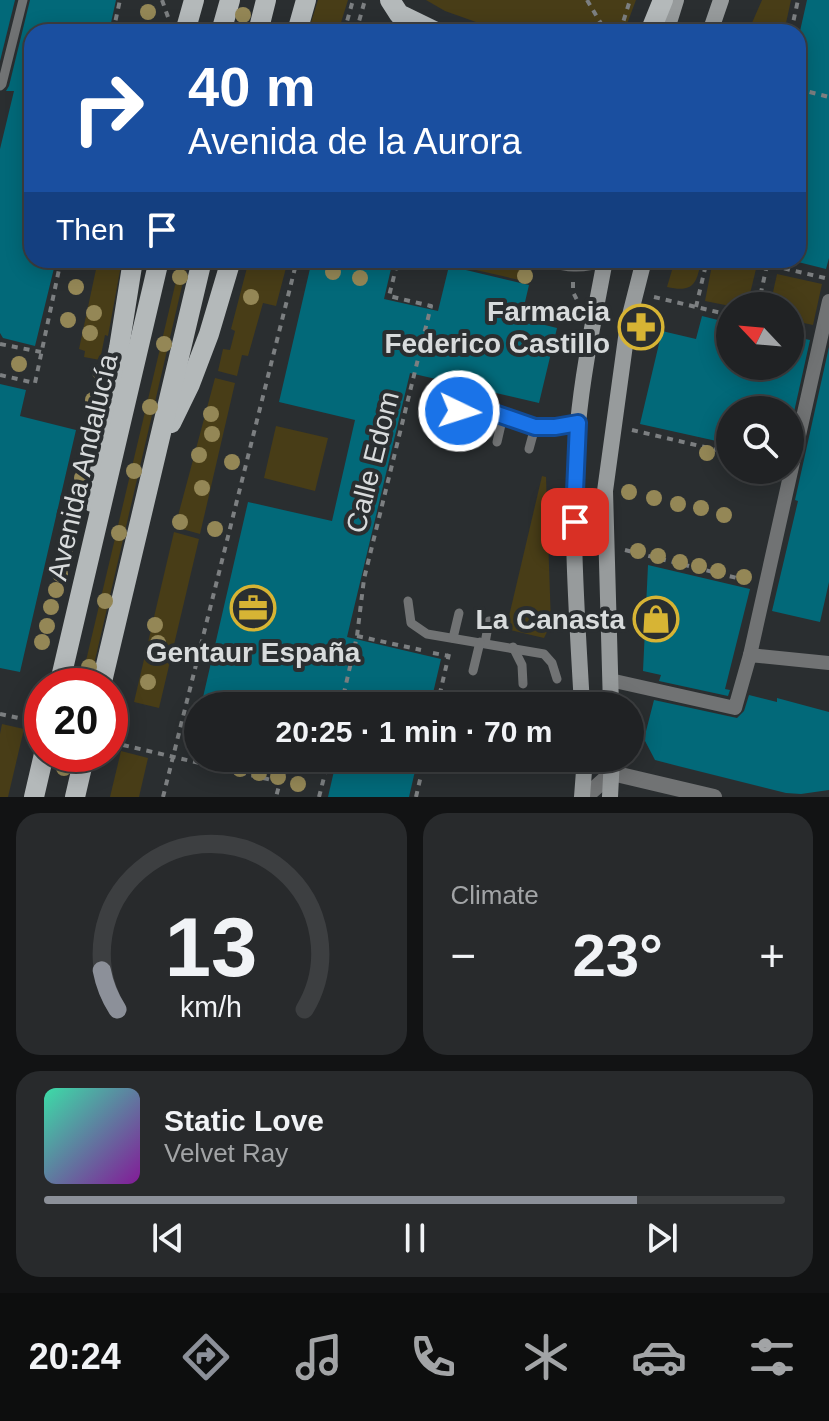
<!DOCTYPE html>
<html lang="en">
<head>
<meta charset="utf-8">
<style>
	body { margin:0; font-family:Arial,sans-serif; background:#282a2c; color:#f1f3f6; height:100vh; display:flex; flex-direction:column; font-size:30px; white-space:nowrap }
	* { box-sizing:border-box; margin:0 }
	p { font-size:26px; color:#a2a4a6 }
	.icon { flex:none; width:44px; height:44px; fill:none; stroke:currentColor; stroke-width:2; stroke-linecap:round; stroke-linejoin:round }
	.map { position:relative; height:797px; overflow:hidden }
	.panel { display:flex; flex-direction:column; gap:16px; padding:16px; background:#121314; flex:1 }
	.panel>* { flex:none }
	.banner { position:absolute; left:24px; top:24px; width:782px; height:244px; border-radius:24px; box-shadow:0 4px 20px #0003,0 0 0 2px #3d3f41; background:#1a4fa0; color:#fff; overflow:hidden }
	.needle { width:52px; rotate:296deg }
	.buttons { position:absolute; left:716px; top:292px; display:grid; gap:16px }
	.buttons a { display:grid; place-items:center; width:88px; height:88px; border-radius:50%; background:#202224; box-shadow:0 4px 20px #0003,0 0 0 2px #3d3f41; font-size:40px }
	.speed { position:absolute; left:24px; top:668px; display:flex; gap:16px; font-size:40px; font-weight:700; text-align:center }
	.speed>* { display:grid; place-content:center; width:104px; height:104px; border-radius:50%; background:#202224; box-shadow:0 4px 20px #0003,0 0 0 2px #3d3f41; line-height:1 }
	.speed .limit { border:12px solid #d22; background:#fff; color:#111 }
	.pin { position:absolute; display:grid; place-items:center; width:68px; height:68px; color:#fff; margin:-34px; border-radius:16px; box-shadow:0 4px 12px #0006 }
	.me { position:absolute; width:88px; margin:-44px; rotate:94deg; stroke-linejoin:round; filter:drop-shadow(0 0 6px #0008) }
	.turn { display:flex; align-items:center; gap:28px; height:168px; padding:0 32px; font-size:36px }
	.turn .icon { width:104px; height:104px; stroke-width:2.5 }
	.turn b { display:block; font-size:56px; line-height:68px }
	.then { display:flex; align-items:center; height:76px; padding:0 32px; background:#0003; gap:16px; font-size:30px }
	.big { font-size:60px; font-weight:700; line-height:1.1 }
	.panel .card { flex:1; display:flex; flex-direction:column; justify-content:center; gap:12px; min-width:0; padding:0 28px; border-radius:24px; background:#282a2c }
	.panel .dial { align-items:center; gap:0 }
	.dial svg { height:208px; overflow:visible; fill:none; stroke:#3d3f41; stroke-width:7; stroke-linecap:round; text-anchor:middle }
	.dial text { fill:#f1f3f6; stroke:none }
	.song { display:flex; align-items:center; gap:24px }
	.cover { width:96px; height:96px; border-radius:12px; background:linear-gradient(135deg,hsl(160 70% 55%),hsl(290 70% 35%)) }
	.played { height:8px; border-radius:4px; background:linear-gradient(90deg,#8c9099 80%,#3d3f41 80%) }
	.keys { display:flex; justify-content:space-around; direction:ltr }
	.heat { display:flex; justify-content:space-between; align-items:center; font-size:44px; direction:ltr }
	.panel .tiles { flex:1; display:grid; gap:16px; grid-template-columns:1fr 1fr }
	.card:last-child { grid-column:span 2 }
	.trip { position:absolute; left:184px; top:692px; width:460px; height:80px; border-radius:40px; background:#202224; box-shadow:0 4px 20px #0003,0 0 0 2px #3d3f41; font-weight:700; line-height:80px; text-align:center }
	.menu { display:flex; height:128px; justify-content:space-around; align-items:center; background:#0d0e0e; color:#a2a4a6 }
	.menu .icon { width:56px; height:56px }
	.menu .on { color:#8c9099 }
	.menu b { font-size:36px; color:#f1f3f6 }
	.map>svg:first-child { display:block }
	.green { fill:#483d17 }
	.building { fill:#026979 }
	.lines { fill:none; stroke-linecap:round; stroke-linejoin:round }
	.path { stroke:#7c7f81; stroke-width:4; stroke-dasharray:6 6; stroke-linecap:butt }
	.service { stroke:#717374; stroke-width:9 }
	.pedestrian { stroke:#717374; stroke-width:14 }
	.tertiary { stroke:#717374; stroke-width:16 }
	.secondary { stroke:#979b9c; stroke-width:16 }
	.primary { stroke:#b4b9ba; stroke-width:20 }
	.tree { fill:#948756 }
	.route-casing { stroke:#114b97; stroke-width:20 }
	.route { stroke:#1a73e8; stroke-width:14 }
	.labels { text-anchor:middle; stroke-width:8; stroke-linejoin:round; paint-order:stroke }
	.poi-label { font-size:28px; font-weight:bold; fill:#d8dbdc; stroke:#2a2e30; text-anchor:end }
	.street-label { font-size:28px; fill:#d8dbdc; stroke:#2a2e30 }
</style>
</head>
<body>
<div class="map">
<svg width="829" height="797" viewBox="0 0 829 797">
	<rect width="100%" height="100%" fill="#2a2e30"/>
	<!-- green -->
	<g class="green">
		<path d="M318 0H348L338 32H308Z"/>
		<path d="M426 0H636L624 32H504L445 11Z"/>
		<path d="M762 0H791L784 32H748Z"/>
		<path d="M98 260H122L108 336 105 335 100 360 84 357 85 351 79 349Z"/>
		<path d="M181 260H188L89 686H80Z"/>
		<path d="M249 260H272L287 264 276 306 263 303 248 356 242 355 237 376 218 371 223 349 230 350 235 331 231 329Z"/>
		<path d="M456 260H485L532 271 528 282 454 265Z"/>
		<path d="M675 260H701C697 284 693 293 667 287Z"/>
		<path d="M713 260 756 269 747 306H730L705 301Z"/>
		<path d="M777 274 822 284 813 325 790 320V306H770Z"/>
		<path d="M215 378 235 383 200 534 175 527Z"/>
		<path d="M276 426 328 438 315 491 264 478Z"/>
		<path d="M542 476 546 477 551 624 544 638 506 629Z"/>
		<path d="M174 532 199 539 159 708 134 702Z"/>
		<path d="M2 724 24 729 8 797H0V734Z"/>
		<path d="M121 751 148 758 139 797H110Z"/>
	</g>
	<!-- building -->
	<g class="building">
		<path d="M0 0H15L0 61Z"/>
		<path d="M30 0H116L109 32H32V260H56L35 346 3 338 0 333V149L14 91H6L9 86Z"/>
		<path d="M807 0H829V258L826 269 798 262V40Z"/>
		<path d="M312 260H393L384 299 438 311 449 266 529 285 521 319 557 328 539 403 410 373 347 637 441 659 430 706H402L380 701 379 706H201L248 502 332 521 355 420 279 402Z"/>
		<path d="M702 316 730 323V366H790V336L810 340 790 430V410H730V444L640 424 662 331 696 339Z"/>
		<path d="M829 347V582L820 622 772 611 798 501 795 500Z"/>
		<path d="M0 384 26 390 20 416 76 430 20 672 0 668Z"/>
		<path d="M648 565 750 589 725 689 730 690 728 696 659 681 661 675 643 671Z"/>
		<path d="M749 695 777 702V698L829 712V790L801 794 786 793 678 766 655 760 644 739 654 700 737 718 744 711Z"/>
		<path d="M337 758H418L409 797H328Z"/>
	</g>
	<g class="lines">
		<!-- path -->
		<g class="path">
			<path d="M162 0 168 17"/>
			<path d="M587 0 606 32"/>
			<path d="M113 32 120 0"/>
			<path d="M344 32 353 0"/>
			<path d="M356 32 365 0"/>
			<path d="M620 32 630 0"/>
			<path d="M791 32 798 0"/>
			<path d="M798 89 829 97"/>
			<path d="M280 260 296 265"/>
			<path d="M749 260 829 279"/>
			<path d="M573 282V292L579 304"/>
			<path d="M654 297 730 315"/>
			<path d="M758 306 767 265"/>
			<path d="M696 307 707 260"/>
			<path d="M790 328 803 331"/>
			<path d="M0 344 41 352"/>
			<path d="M0 375 35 383 61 260"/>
			<path d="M632 430 730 453"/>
			<path d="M625 550 749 581"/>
			<path d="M357 636 421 650"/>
			<path d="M433 653 449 656"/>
			<path d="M341 706 357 636 364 579 431 306 389 296 398 260"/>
			<path d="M437 706 449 654"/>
			<path d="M0 714 23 719"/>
			<path d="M123 745 280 782 276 797"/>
			<path d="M163 797 297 260"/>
			<path d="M319 797 329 758"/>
			<path d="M416 797 425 758"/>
		</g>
		<!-- service -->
		<g class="service">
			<path d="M0 86 2 84 23 0"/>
			<path d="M536 260C562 266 579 272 605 261"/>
			<path d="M446 432 459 411 477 407 535 427H555L578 423"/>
			<path d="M497 442 503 416"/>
			<path d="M529 449 535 427"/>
			<path d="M408 601 411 623 427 634 544 654 552 663 557 679"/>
			<path d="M453 638 459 613"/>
			<path d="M485 643 489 621"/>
			<path d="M513 647 522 665 523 684"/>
			<path d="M473 671 480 642"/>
		</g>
		<!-- pedestrian -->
		<g class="pedestrian">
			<path d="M750 655 829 301"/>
			<path d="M610 680 735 708 750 655 829 663"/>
		</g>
		<!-- tertiary -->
		<path class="tertiary" d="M585 797 612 773 714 797"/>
		<!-- secondary -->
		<g class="secondary">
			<path d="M666 32 676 0"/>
			<path d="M710 32 721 0"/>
			<path d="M582 706C577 613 569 517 578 424 583 369 595 314 605 260"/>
			<path d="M611 706 605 491 628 323 644 260"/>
			<path d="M582 797 585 758"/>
			<path d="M610 797 612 758"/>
		</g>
		<!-- primary -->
		<g class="primary">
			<path d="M390 0 399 14 436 32"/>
			<path d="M185 32 194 0"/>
			<path d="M221 32 230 0"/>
			<path d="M258 32 266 0"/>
			<path d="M297 32 306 0"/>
			<path d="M650 32 663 0"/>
			<path d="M171 423 190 384 209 334 231 260"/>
			<path d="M92 502 95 456 119 348 133 260"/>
			<path d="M59 686 159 260"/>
			<path d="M101 686 202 260"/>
			<path d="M34 797 44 754"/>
			<path d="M75 797 85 754"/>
		</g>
	</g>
	<!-- trees -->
	<g class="tree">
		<circle cx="148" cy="12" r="8"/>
		<circle cx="243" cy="15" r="8"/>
		<circle cx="333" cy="272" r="8"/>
		<circle cx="525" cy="276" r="8"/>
		<circle cx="180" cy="277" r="8"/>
		<circle cx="360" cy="278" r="8"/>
		<circle cx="76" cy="287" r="8"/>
		<circle cx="251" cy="297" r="8"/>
		<circle cx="94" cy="313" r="8"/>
		<circle cx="68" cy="320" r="8"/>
		<circle cx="90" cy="333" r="8"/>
		<circle cx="164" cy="344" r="8"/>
		<circle cx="19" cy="364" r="8"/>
		<circle cx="100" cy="372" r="8"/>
		<circle cx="93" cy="400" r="8"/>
		<circle cx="150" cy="407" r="8"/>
		<circle cx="211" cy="414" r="8"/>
		<circle cx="212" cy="434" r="8"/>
		<circle cx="707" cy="453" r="8"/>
		<circle cx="199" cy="455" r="8"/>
		<circle cx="232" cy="462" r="8"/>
		<circle cx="134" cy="471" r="8"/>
		<circle cx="82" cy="478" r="8"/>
		<circle cx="202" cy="488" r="8"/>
		<circle cx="629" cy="492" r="8"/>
		<circle cx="79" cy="498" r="8"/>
		<circle cx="654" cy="498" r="8"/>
		<circle cx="678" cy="504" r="8"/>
		<circle cx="701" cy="508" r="8"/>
		<circle cx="724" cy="515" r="8"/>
		<circle cx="74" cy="517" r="8"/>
		<circle cx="180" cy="522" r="8"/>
		<circle cx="215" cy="529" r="8"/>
		<circle cx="119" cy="533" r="8"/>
		<circle cx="70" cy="535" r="8"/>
		<circle cx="638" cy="551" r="8"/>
		<circle cx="65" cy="552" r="8"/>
		<circle cx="658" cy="556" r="8"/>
		<circle cx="680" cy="562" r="8"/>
		<circle cx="699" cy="566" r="8"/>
		<circle cx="718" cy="571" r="8"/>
		<circle cx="60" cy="574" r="8"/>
		<circle cx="744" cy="577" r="8"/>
		<circle cx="56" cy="590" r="8"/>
		<circle cx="105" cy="601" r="8"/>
		<circle cx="51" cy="607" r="8"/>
		<circle cx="155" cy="625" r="8"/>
		<circle cx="47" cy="626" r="8"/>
		<circle cx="42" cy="642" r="8"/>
		<circle cx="158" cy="643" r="8"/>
		<circle cx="89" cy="667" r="8"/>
		<circle cx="148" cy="682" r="8"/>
		<circle cx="64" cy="768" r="8"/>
		<circle cx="240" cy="769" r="8"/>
		<circle cx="259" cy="773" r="8"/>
		<circle cx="278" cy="777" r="8"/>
		<circle cx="298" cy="784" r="8"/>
	</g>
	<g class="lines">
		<!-- route casing -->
		<g class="route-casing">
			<path id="route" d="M459 411 477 407 535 427H555L578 423 575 492V522"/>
		</g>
		<!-- route -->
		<use href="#route" class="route"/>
	</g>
	<!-- icons -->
	<defs>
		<g id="pharmacy-ring" transform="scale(2.3)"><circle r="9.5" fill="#2a2e30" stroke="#d7b434" stroke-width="1.5"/><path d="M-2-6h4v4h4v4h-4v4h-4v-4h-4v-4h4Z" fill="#d7b434"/></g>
		<g id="office-ring" transform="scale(2.3)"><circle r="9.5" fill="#2a2e30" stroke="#d7b434" stroke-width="1.5"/><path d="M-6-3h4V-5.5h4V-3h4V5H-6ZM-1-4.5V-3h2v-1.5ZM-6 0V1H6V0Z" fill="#d7b434"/></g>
		<g id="shop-ring" transform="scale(2.3)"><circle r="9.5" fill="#2a2e30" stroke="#d7b434" stroke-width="1.5"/><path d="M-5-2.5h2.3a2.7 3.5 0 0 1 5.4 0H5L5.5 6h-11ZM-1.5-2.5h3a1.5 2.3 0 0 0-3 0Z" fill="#d7b434"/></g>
	</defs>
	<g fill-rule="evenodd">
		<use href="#pharmacy-ring" x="641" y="327"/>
		<use href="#office-ring" x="253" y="608"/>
		<use href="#shop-ring" x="656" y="619"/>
	</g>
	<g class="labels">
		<!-- poi labels -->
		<g class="poi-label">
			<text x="610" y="321">Farmacia<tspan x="610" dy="32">Federico Castillo</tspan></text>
			<text x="625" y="629">La Canasta</text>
			<text x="253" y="662" text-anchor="middle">Gentaur España</text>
		</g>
		<!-- street labels -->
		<g class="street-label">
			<text transform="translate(372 462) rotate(-76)" y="10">Calle Edom</text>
			<text transform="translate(82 467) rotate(-77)" y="10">Avenida Andalucía</text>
		</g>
	</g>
</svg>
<div class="buttons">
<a><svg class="needle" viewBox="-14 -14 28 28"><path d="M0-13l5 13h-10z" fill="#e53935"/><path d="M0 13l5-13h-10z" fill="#a2a4a6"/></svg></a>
<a><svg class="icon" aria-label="search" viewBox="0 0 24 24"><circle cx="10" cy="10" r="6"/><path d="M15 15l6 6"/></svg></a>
</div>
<div class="speed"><div class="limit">20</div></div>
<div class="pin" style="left:575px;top:522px;background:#d93025"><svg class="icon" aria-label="arrive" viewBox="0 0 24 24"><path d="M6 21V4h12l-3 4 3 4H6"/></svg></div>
<svg class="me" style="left:459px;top:411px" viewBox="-20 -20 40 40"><circle r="17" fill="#1a73e8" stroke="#fff" stroke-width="3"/><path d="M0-11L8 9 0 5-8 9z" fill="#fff"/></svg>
<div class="trip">20:25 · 1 min · 70 m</div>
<div class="banner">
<div class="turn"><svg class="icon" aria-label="right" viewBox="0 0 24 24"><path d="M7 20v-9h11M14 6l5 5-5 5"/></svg><div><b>40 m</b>Avenida de la Aurora</div></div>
<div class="then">Then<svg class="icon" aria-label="arrive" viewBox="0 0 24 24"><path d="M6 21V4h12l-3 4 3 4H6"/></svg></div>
</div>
</div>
<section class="panel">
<div class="tiles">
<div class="card dial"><svg viewBox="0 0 100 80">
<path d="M14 69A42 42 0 1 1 86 69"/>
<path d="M14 69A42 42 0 0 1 8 54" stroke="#8c9099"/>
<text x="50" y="56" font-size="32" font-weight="700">13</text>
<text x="50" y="72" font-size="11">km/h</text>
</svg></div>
<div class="card"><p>Climate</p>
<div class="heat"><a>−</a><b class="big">23°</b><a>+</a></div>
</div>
<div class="card">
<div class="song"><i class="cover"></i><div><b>Static Love</b><p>Velvet Ray</p></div></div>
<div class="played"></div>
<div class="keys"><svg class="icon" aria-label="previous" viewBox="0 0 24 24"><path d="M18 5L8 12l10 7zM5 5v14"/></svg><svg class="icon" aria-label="pause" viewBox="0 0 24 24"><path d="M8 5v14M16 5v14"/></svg><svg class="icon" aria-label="next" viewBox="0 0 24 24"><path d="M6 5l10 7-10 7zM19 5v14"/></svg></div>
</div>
</div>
</section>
<nav class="menu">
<b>20:24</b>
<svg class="icon on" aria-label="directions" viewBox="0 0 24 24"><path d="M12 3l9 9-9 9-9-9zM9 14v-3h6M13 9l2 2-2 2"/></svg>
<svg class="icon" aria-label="music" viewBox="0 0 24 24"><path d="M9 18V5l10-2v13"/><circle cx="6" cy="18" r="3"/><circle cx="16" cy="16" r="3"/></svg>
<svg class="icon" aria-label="phone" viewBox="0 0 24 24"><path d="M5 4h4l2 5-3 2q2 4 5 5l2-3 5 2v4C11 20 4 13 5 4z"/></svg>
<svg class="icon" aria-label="climate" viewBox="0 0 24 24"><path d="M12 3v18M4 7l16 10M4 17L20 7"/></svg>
<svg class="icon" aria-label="car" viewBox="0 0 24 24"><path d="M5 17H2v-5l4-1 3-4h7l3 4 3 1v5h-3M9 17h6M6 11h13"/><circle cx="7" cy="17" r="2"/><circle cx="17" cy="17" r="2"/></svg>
<svg class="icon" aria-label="filters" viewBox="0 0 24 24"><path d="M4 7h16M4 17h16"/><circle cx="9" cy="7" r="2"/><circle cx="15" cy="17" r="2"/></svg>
</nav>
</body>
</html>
